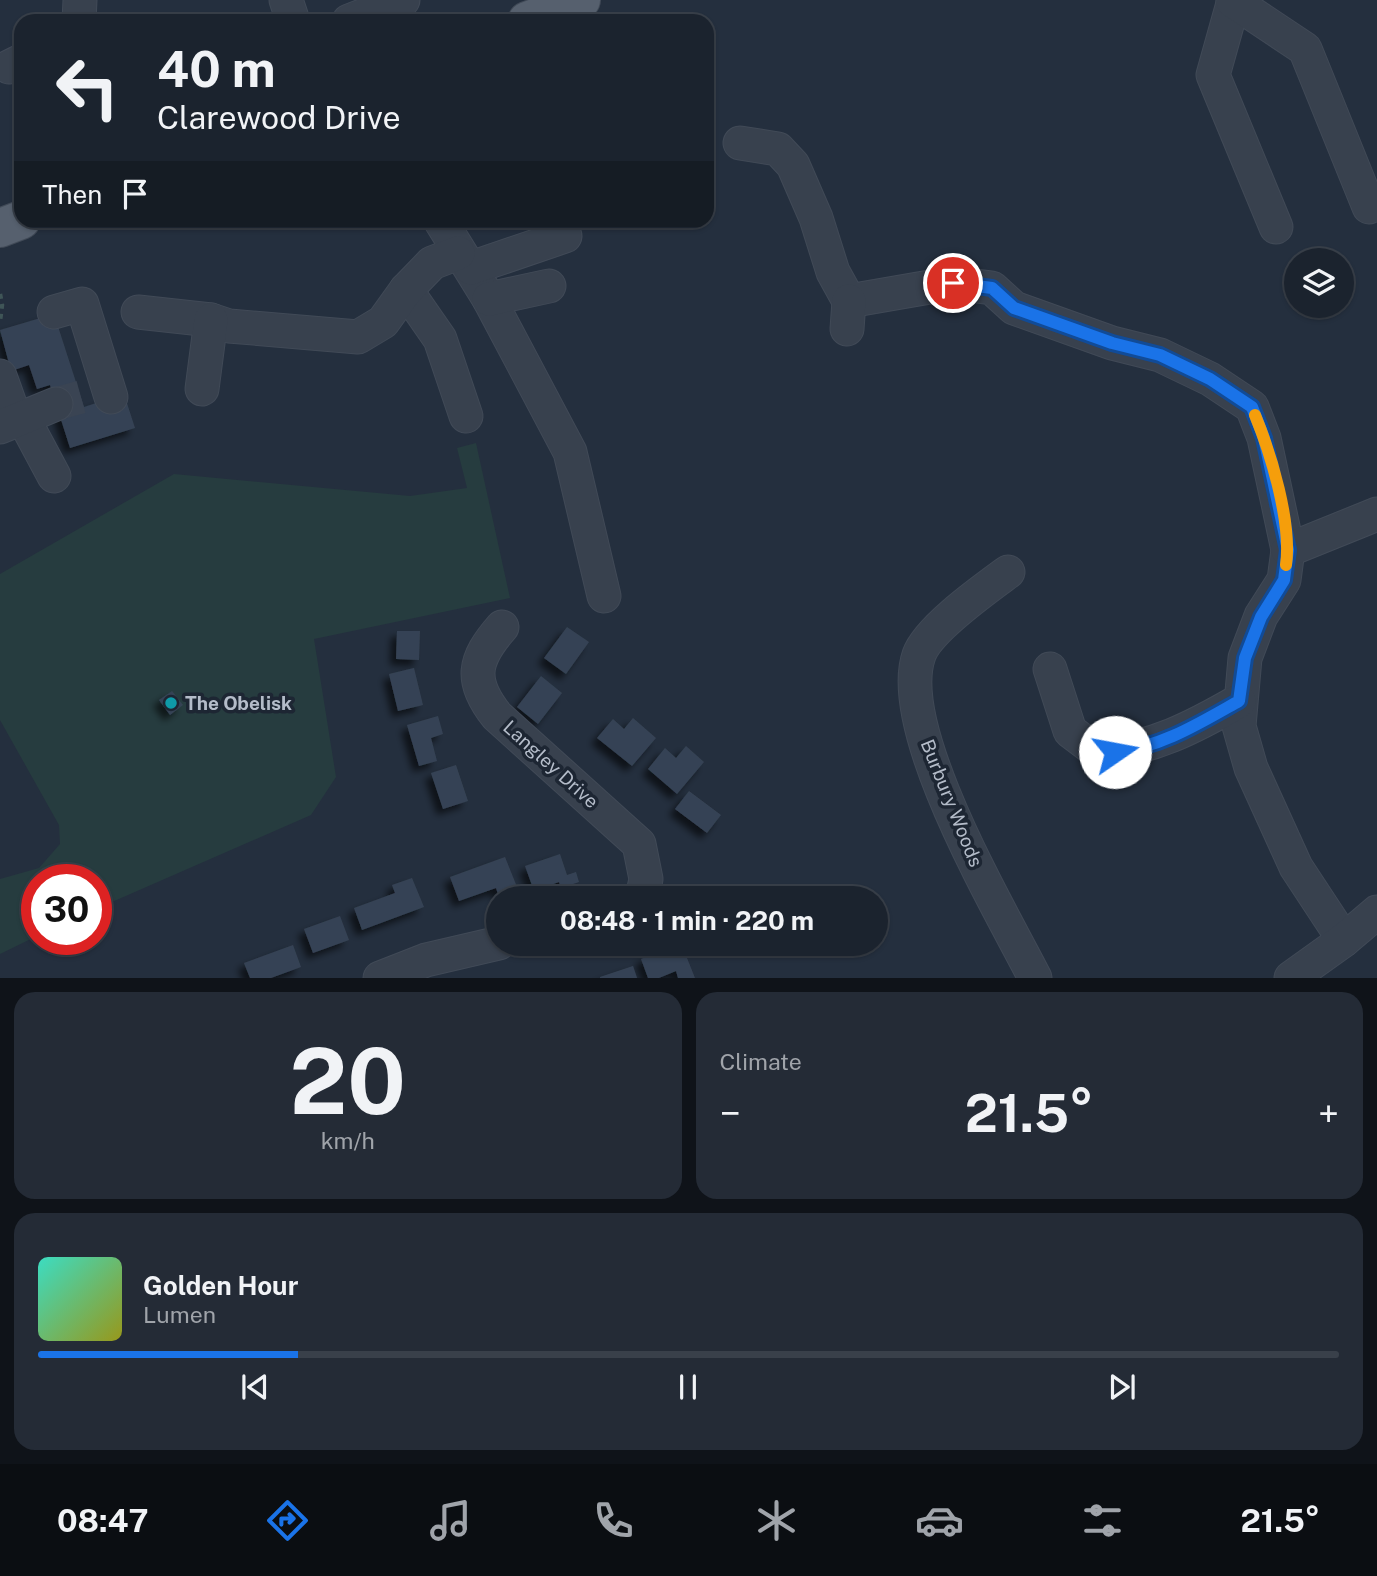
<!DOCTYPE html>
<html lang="en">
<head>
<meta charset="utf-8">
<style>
	body { margin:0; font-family:"Public Sans",sans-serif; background:#242b36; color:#f1f3f6; height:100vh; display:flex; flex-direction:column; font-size:26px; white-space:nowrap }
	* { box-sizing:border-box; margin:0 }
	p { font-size:23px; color:#a0a4aa }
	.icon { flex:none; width:38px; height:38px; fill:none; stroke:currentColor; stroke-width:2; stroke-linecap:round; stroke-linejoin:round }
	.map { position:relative; height:978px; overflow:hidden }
	.side { display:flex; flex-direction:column; gap:14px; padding:14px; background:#0f1319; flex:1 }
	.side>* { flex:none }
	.guide { position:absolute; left:14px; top:14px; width:700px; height:214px; border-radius:21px; box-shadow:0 2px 5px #0004,0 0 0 2px #39404a; background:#1b232e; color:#f1f3f6; overflow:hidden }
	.controls { position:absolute; left:1284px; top:248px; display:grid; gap:14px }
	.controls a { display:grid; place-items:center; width:70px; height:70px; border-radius:50%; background:#1b232e; box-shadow:0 2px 5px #0004,0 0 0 2px #39404a; font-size:35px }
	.speed { position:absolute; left:21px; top:864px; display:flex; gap:14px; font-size:35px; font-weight:700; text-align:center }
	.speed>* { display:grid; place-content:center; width:91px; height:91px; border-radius:50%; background:#1b232e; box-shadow:0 2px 5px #0004,0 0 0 2px #39404a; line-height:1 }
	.speed .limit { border:10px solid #d22; background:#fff; color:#111 }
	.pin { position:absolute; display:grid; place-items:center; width:60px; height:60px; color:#fff; margin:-30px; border:4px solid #fff; border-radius:50%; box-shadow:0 2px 7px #0007 }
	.me { position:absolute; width:77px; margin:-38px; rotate:78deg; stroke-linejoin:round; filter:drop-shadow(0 0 5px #0008) }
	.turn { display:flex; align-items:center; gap:24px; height:147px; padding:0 28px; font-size:32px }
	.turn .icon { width:91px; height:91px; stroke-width:2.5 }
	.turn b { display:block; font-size:49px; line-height:60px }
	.then { display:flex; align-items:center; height:66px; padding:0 28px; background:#0003; gap:14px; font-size:26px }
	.big { font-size:52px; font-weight:700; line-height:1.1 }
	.side .card { flex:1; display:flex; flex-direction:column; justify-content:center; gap:10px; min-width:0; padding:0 24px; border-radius:21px; background:#242b36 }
	.side .dial { align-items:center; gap:0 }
	.dial b { font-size:91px; line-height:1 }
	.song { display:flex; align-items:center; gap:21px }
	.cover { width:84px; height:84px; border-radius:10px; background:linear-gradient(135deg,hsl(170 70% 55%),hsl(60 70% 35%)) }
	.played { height:7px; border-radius:4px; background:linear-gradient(90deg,#1a73e8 20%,#39404a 20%) }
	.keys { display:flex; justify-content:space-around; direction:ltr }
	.heat { display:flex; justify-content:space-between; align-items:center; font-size:38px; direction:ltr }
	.side .tiles { flex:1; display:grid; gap:14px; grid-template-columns:1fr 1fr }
	.card:last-child { grid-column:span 2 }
	.trip { position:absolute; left:486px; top:886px; width:402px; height:70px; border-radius:35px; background:#1b232e; box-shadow:0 2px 5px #0004,0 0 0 2px #39404a; font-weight:700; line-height:70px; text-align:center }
	.dock { display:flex; height:112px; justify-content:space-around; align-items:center; background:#0b0e12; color:#a0a4aa }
	.dock .icon { width:49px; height:49px }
	.dock .current { color:#1a73e8 }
	.dock b { font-size:32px; color:#f1f3f6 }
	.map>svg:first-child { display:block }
	.green { fill:#263c3f }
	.building { fill:#364354; filter:url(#shadow) }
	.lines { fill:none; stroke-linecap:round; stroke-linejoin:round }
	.minor-tunnel { stroke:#3a4453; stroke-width:33; stroke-dasharray:33 17; stroke-linecap:butt }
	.minor-casing { stroke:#414a57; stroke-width:35 }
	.major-casing { stroke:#414a57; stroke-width:40 }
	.path { stroke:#3f5557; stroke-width:4.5; stroke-dasharray:5 5; stroke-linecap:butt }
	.minor { stroke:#38414e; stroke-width:33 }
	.major { stroke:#56606e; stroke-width:38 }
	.route-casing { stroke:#114b97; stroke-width:18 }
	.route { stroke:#1a73e8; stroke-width:12 }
	.slow { stroke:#f59e0b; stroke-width:12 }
	.culture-dot { fill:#0f9aa8; stroke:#1d2633; stroke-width:2.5 }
	.labels { text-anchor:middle; stroke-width:7; stroke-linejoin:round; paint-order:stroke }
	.poi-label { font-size:19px; font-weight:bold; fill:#b4bcc9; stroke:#1d2633; text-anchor:start }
	.street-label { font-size:19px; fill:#b4bcc9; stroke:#1d2633 }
</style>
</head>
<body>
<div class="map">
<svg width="1377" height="978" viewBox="0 0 1377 978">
	<defs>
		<filter id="shadow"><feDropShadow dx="-6" dy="6" stdDeviation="3.5" flood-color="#0009"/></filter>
	</defs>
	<rect width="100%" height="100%" fill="#242f3e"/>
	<!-- green -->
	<path class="green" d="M476 443 510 598 314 639 336 777 311 815 96 909V880H37V936L0 954V879L39 868 60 844 59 825 0 720V574L174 474 410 496 467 488 457 448Z"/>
	<!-- building -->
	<g class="building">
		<path d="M54 314 84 407 124 394 135 428 70 448 50 385 37 389 29 365 11 371 0 330Z"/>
		<path d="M567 627 589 642 566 674 544 658Z"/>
		<path d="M397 631H420L419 660 396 659Z"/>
		<path d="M414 668 423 705 398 711 389 674Z"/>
		<path d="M541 676 562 693 538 724 517 707Z"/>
		<path d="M172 691 183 705 170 715 159 700Z"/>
		<path d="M438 716 443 734 431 738 437 761 419 766 407 725Z"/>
		<path d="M633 718 656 738 632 766 597 738 613 719 624 729Z"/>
		<path d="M686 746 704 762 677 794 648 769 665 748 676 758Z"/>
		<path d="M456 765 468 801 443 809 431 773Z"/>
		<path d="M689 791 721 815 707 833 675 809Z"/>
		<path d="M560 854 567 875 576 872 579 882 561 888 559 882 534 891 525 866Z"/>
		<path d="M505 857 517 887 498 894 496 888 459 901 450 877Z"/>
		<path d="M412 878 424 907 362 930 354 908 395 893 392 885Z"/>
		<path d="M340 916 349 940 313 953 304 929Z"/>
		<path d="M663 943H681L695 978H678L676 971 659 978H648L641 959 665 949Z"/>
		<path d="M293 945 301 967 271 978H250L244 963Z"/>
		<path d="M633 966 637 978H600V977Z"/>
	</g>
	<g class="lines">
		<!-- minor-tunnel -->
		<path class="minor-tunnel" d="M56 404 81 397"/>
		<!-- minor casing -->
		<g class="minor-casing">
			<g id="minor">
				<path d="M286 0 293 21"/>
				<path d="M1234 0 1213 75 1276 227"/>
				<path d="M1233 1 1305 49 1369 207"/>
				<path d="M79 21 80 0"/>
				<path d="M349 21 403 0"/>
				<path d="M9 67 21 61"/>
				<path d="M740 143 778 149 793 165 816 218 833 272 849 301 953 283 992 288 1014 308 1112 343 1160 355 1210 379 1252 407 1264 438 1288 550 1284 580 1261 616 1245 658 1239 726 1251 768 1296 867 1344 940"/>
				<path d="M440 220 489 299 570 452 604 596"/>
				<path d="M471 268 565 236"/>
				<path d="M406 290 440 339 466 416"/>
				<path d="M489 299 549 286"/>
				<path d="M54 312 82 304 111 397"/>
				<path d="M138 312 211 320 229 326 358 337 383 322 406 290 432 263 458 253"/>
				<path d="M847 329 849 301"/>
				<path d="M0 376 16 421"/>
				<path d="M202 389 211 320"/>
				<path d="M23 418 54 476"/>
				<path d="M0 427 56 404"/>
				<path d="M1288 550 1377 514"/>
				<path d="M1008 572C985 589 928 629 919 655 893 729 1000 909 1035 978"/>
				<path d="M502 627C473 660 469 681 497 716L639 844 646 879 642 898"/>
				<path d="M1050 669 1070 731 1099 753C1152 749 1194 727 1239 701"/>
				<path d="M380 978 426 960 499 943"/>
				<path d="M1291 978 1344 940 1377 912"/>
			</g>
		</g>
		<!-- major casing -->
		<g class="major-casing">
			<g id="major">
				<path d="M527 21 581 0"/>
				<path d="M0 228 21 220"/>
			</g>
		</g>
		<!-- path -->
		<path class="path" d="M0 294 2 305 0 321"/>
		<!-- minor -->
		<use href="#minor" class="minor"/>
		<!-- major -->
		<use href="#major" class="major"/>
	</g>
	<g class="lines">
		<!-- route casing -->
		<g class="route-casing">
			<path id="route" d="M953 283 992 288 1014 308 1112 343 1160 355 1210 379 1252 407 1264 438 1288 550 1284 580 1261 617 1245 658 1239 701C1200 723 1160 748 1115 752"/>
		</g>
		<!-- route -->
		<use href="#route" class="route"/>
		<!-- slow -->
		<path class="slow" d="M1255 415C1271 454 1292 523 1286 565"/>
	</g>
	<!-- markers -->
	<circle class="culture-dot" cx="171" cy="703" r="7"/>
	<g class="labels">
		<!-- poi labels -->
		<g class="poi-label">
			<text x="185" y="710">The Obelisk</text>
		</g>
		<!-- street labels -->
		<g class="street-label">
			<text transform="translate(551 764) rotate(42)" y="7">Langley Drive</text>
			<text transform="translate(952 803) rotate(68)" y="7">Burbury Woods</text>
		</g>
	</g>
</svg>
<div class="controls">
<a><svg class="icon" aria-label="layers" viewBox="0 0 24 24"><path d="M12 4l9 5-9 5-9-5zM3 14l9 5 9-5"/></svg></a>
</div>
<div class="speed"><div class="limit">30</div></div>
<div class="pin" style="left:953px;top:283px;background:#d93025"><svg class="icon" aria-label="arrive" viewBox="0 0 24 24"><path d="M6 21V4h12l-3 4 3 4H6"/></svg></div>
<svg class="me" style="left:1115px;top:752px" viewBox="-20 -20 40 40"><circle r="19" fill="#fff"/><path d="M0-13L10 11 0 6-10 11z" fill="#1a73e8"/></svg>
<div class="trip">08:48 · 1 min · 220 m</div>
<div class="guide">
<div class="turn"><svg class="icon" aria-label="left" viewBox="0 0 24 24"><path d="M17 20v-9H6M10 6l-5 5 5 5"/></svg><div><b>40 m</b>Clarewood Drive</div></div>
<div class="then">Then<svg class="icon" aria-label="arrive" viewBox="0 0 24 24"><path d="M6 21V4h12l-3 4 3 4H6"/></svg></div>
</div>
</div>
<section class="side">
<div class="tiles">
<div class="card dial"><b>20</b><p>km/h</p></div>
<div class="card"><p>Climate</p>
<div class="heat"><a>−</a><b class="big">21.5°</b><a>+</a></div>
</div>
<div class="card">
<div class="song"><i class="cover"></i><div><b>Golden Hour</b><p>Lumen</p></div></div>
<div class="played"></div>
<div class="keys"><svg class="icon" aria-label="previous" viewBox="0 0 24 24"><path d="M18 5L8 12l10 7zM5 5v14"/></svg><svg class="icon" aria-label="pause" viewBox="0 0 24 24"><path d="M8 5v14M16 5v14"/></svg><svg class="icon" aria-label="next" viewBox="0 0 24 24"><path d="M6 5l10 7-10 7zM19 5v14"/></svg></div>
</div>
</div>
</section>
<nav class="dock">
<b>08:47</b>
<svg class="icon current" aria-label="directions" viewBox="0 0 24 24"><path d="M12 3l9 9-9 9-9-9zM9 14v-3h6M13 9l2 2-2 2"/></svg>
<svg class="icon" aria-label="music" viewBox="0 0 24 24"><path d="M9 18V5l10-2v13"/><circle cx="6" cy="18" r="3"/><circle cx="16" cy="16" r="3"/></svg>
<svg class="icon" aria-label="phone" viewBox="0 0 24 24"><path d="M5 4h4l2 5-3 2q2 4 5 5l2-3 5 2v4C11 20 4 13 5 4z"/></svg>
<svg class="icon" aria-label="climate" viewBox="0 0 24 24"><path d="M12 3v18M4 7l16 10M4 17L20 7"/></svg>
<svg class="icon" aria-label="car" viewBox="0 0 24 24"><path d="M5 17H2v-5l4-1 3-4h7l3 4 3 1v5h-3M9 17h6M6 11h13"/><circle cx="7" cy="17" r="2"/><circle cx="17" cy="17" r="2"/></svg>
<svg class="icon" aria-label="filters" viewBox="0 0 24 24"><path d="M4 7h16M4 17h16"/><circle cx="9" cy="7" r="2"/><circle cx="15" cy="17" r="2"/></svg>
<b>21.5°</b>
</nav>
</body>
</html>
